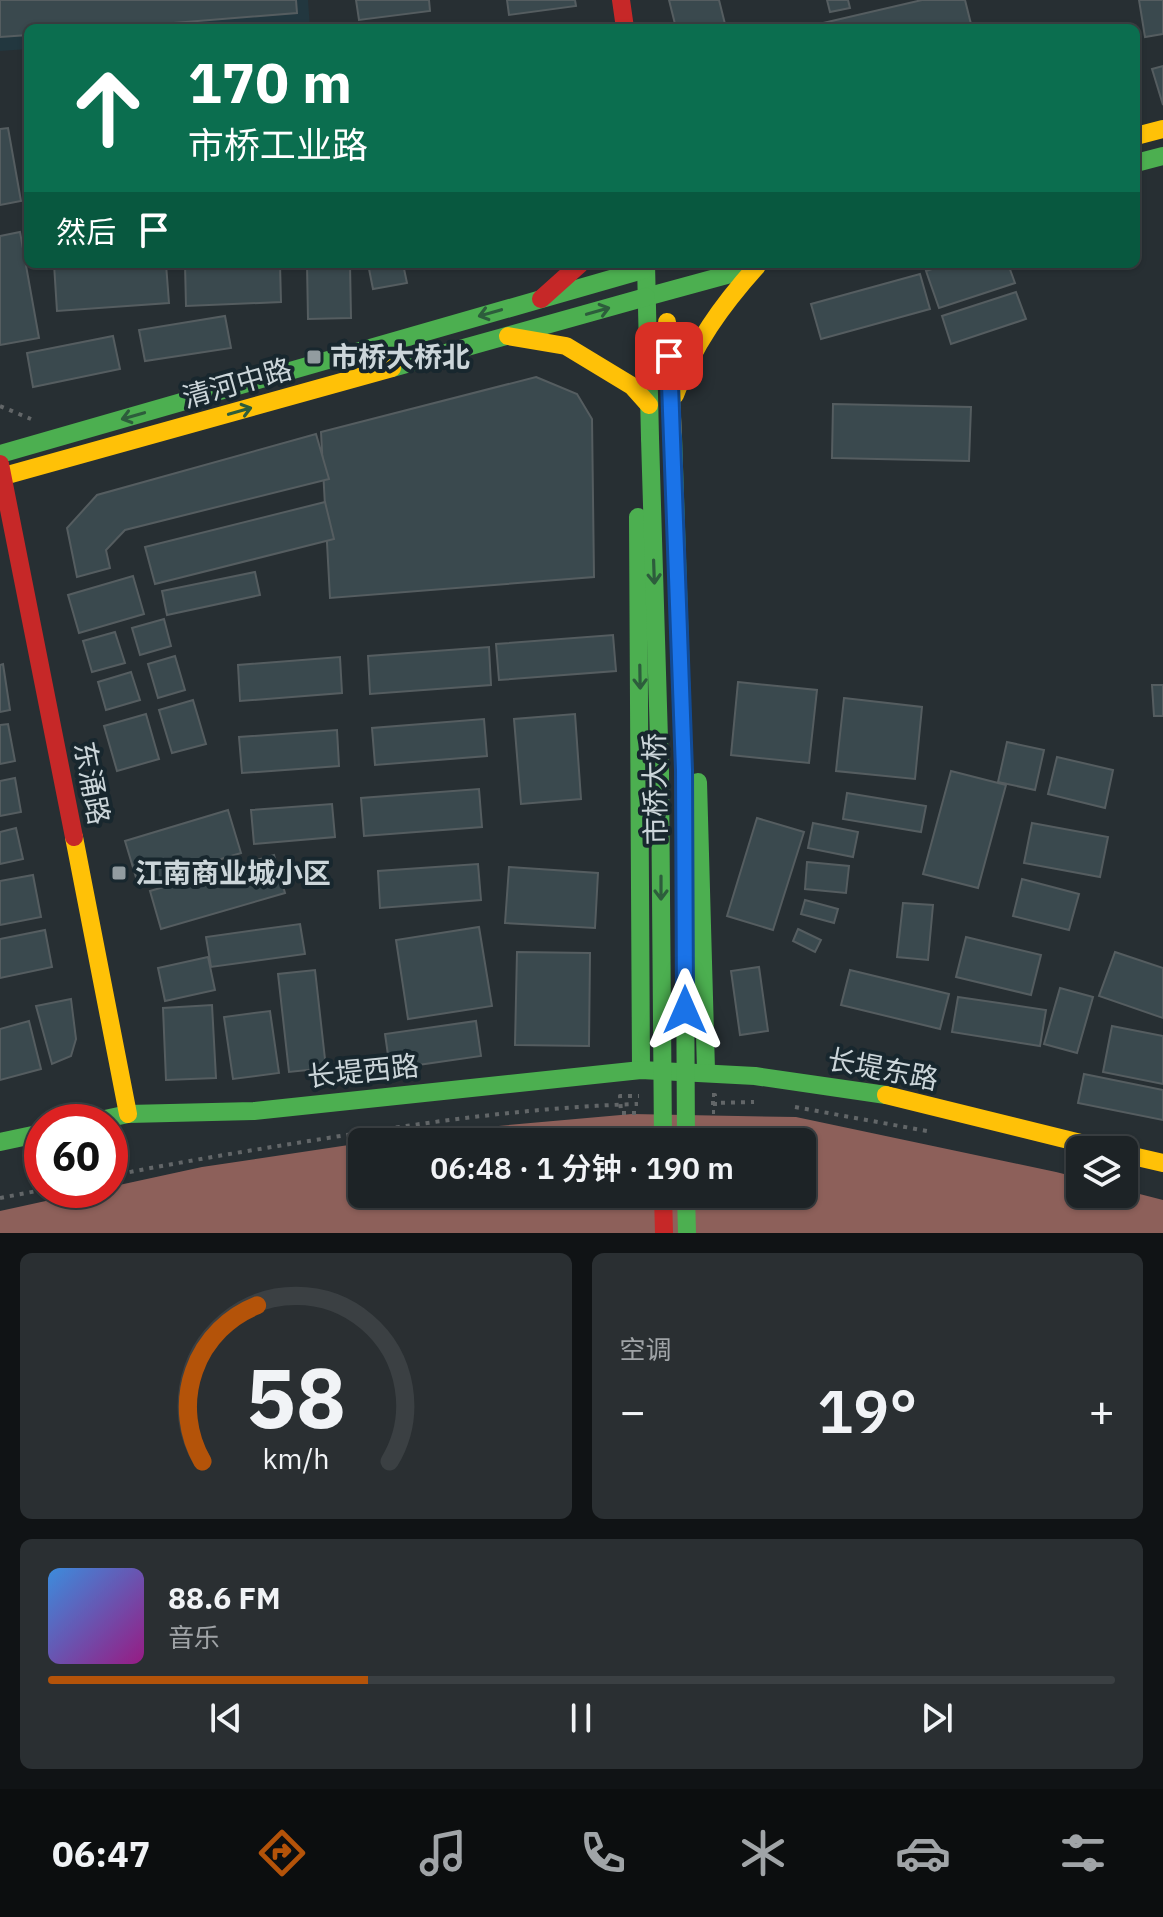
<!DOCTYPE html>
<html lang="zh">
<head>
<meta charset="utf-8">
<style>
	body { margin:0; font-family:"IBM Plex Sans","Noto Sans SC",sans-serif; background:#2a2f32; color:#f1f3f6; height:100vh; display:flex; flex-direction:column; font-size:30px; white-space:nowrap }
	* { box-sizing:border-box; margin:0 }
	p { font-size:26px; color:#a0a4a7 }
	.icon { flex:none; width:44px; height:44px; fill:none; stroke:currentColor; stroke-width:2; stroke-linecap:round; stroke-linejoin:round }
	.map { position:relative; height:1233px; overflow:hidden }
	.panel { display:flex; flex-direction:column; gap:20px; padding:20px; background:#101315; flex:1 }
	.panel>* { flex:none }
	.banner { position:absolute; left:24px; top:24px; width:1116px; height:244px; border-radius:12px; box-shadow:0 2px 6px #0004,0 0 0 2px #3b4043; background:#0b6e4f; color:#fff; overflow:hidden }
	.fabs { position:absolute; left:1066px; top:1136px; display:grid; gap:16px }
	.fabs a { display:grid; place-items:center; width:72px; height:72px; border-radius:12px; background:#1d2326; box-shadow:0 2px 6px #0004,0 0 0 2px #3b4043; font-size:40px }
	.speed { position:absolute; left:24px; top:1104px; display:flex; gap:16px; font-size:40px; font-weight:700; text-align:center }
	.speed>* { display:grid; place-content:center; width:104px; height:104px; border-radius:50%; background:#1d2326; box-shadow:0 2px 6px #0004,0 0 0 2px #3b4043; line-height:1 }
	.speed .limit { border:12px solid #d22; background:#fff; color:#111 }
	.pin { position:absolute; display:grid; place-items:center; width:68px; height:68px; color:#fff; margin:-34px; border-radius:16px; box-shadow:0 4px 12px #0006 }
	.me { position:absolute; width:88px; margin:-44px; rotate:0deg; stroke-linejoin:round; filter:drop-shadow(0 0 6px #0008) }
	.turn { display:flex; align-items:center; gap:28px; height:168px; padding:0 32px; font-size:36px }
	.turn .icon { width:104px; height:104px; stroke-width:2.5 }
	.turn b { display:block; font-size:56px; line-height:68px }
	.then { display:flex; align-items:center; height:76px; padding:0 32px; background:#0003; gap:16px; font-size:30px }
	.big { font-size:60px; font-weight:600; line-height:1.1 }
	.panel .widget { flex:1; display:flex; flex-direction:column; justify-content:center; gap:12px; min-width:0; padding:0 28px; border-radius:12px; background:#2a2f32 }
	.panel .dial { align-items:center; gap:0 }
	.dial svg { height:208px; overflow:visible; fill:none; stroke:#3b4043; stroke-width:7; stroke-linecap:round; text-anchor:middle }
	.dial text { fill:#f1f3f6; stroke:none }
	.song { display:flex; align-items:center; gap:24px }
	.cover { width:96px; height:96px; border-radius:12px; background:linear-gradient(135deg,hsl(210 70% 55%),hsl(310 70% 35%)) }
	.played { height:8px; border-radius:4px; background:linear-gradient(90deg,#b45309 30%,#3b4043 30%) }
	.keys { display:flex; justify-content:space-around; direction:ltr }
	.heat { display:flex; justify-content:space-between; align-items:center; font-size:44px; direction:ltr }
	.panel .tiles { flex:1; display:grid; gap:20px; grid-template-columns:1fr 1fr }
	.widget:last-child { grid-column:span 2 }
	.trip { position:absolute; left:348px; top:1128px; width:468px; height:80px; border-radius:12px; background:#1d2326; box-shadow:0 2px 6px #0004,0 0 0 2px #3b4043; font-weight:600; line-height:80px; text-align:center }
	.tabs { display:flex; height:128px; justify-content:space-around; align-items:center; background:#0c0e0f; color:#a0a4a7 }
	.tabs .icon { width:56px; height:56px }
	.tabs .current { color:#b45309 }
	.tabs b { font-size:36px; color:#f1f3f6 }
	.map>svg:first-child { display:block }
	.built { fill:#22373f }
	.water { fill:#8d605a }
	.building { fill:#3a494e; stroke:#555d60; stroke-width:2 }
	.lines { fill:none; stroke-linecap:round; stroke-linejoin:round }
	.path { stroke:#626668; stroke-width:4; stroke-dasharray:4 6; stroke-linecap:butt }
	.fast { stroke:#4caf50; stroke-width:18 }
	.slow { stroke:#ffc107; stroke-width:18 }
	.jam { stroke:#c62828; stroke-width:18 }
	.path-bridge { stroke:#626668; stroke-width:4; stroke-dasharray:4 6; stroke-linecap:butt }
	.fast-bridge { stroke:#4caf50; stroke-width:18 }
	.oneway { stroke:#2d5d3c }
	.route-casing { stroke:#114b97; stroke-width:20 }
	.route { stroke:#1a73e8; stroke-width:14 }
	.poi-dot { fill:#929ca0; stroke:#18272e; stroke-width:3 }
	.labels { text-anchor:middle; stroke-width:8; stroke-linejoin:round; paint-order:stroke }
	.poi-label { font-size:28px; font-weight:bold; fill:#ccd6da; stroke:#18272e; text-anchor:start }
	.street-label { font-size:28px; fill:#ccd6da; stroke:#18272e }
</style>
</head>
<body>
<div class="map">
<svg width="1163" height="1233" viewBox="0 0 1163 1233">
	<rect width="100%" height="100%" fill="#272f33"/>
	<!-- built -->
	<path class="built" d="M0 0H308L310 28H28V49L0 51Z"/>
	<!-- water -->
	<path class="water" d="M632 1114 796 1117 1056 1172 1080 1178V1194H1124V1190L1163 1200V1233H0V1211L96 1190H110V1187L202 1167 362 1143V1194H802V1142H370L453 1130Z"/>
	<!-- building -->
	<g class="building">
		<path d="M0 0H296L297 13 112 28H28V35L0 37Z"/>
		<path d="M356 0H429L430 11 359 20Z"/>
		<path d="M507 0H575L576 6 509 15Z"/>
		<path d="M669 0H719L726 28H676Z"/>
		<path d="M827 0H848L850 8 830 12Z"/>
		<path d="M922 0H965L972 28H824L823 23Z"/>
		<path d="M1139 0H1163V34L1145 37Z"/>
		<path d="M1163 66V105L1152 69Z"/>
		<path d="M8 128 21 201 0 205V129Z"/>
		<path d="M20 232 39 338 0 345V236Z"/>
		<path d="M54 264H166L169 303 57 311Z"/>
		<path d="M185 264H280L281 302 186 306Z"/>
		<path d="M307 264H350L351 318 308 319Z"/>
		<path d="M368 264H403L407 283 373 289Z"/>
		<path d="M947 264H1008L1015 283 939 308 926 271Z"/>
		<path d="M920 274 930 309 821 339 811 304Z"/>
		<path d="M1016 292 1026 319 951 344 942 316Z"/>
		<path d="M225 316 231 348 145 361 139 330Z"/>
		<path d="M113 336 120 369 33 387 27 353Z"/>
		<path d="M536 377 577 394 592 419 594 577 330 598 321 432Z"/>
		<path d="M833 404 971 407 969 461 832 458Z"/>
		<path d="M316 434 329 479 125 530 106 550 110 568 77 577 67 528 97 495Z"/>
		<path d="M325 502 334 539 155 584 145 547Z"/>
		<path d="M255 572 260 595 167 615 162 591Z"/>
		<path d="M133 576 144 614 79 633 68 595Z"/>
		<path d="M164 619 171 646 140 655 132 628Z"/>
		<path d="M115 632 125 663 92 672 83 641Z"/>
		<path d="M613 635 616 671 499 680 496 644Z"/>
		<path d="M489 647 491 685 370 694 368 656Z"/>
		<path d="M175 656 185 690 158 698 148 664Z"/>
		<path d="M340 657 342 693 240 701 238 665Z"/>
		<path d="M3 664 10 710 0 712V665Z"/>
		<path d="M131 672 140 700 106 710 98 682Z"/>
		<path d="M738 682 817 690 809 763 731 755Z"/>
		<path d="M1152 685H1163V716H1154Z"/>
		<path d="M844 698 922 707 915 779 836 771Z"/>
		<path d="M193 700 206 744 172 753 159 710Z"/>
		<path d="M146 714 159 759 117 771 104 726Z"/>
		<path d="M575 714 581 799 521 804 514 719Z"/>
		<path d="M484 719 487 756 375 765 372 728Z"/>
		<path d="M8 724 15 761 0 764V725Z"/>
		<path d="M337 730 339 766 242 773 239 737Z"/>
		<path d="M1007 742 1044 750 1035 790 998 782Z"/>
		<path d="M1057 757 1113 770 1105 808 1048 794Z"/>
		<path d="M951 771 1006 785 978 888 923 874Z"/>
		<path d="M15 778 21 812 0 816V781Z"/>
		<path d="M479 789 482 827 364 836 361 798Z"/>
		<path d="M847 793 926 806 921 832 843 819Z"/>
		<path d="M332 804 335 837 254 844 251 810Z"/>
		<path d="M228 810 241 853 138 884 125 841Z"/>
		<path d="M757 818 804 832 773 930 727 916Z"/>
		<path d="M813 823 858 832 853 857 808 848Z"/>
		<path d="M1032 823 1108 837 1100 877 1024 863Z"/>
		<path d="M16 828 23 859 0 864V832Z"/>
		<path d="M274 855 285 893 161 929 150 891Z"/>
		<path d="M807 862 849 866 846 893 805 889Z"/>
		<path d="M478 864 481 900 380 908 378 871Z"/>
		<path d="M509 867 598 873 595 928 505 923Z"/>
		<path d="M33 875 41 917 0 925V881Z"/>
		<path d="M1022 879 1079 894 1069 930 1013 916Z"/>
		<path d="M805 900 838 909 834 923 801 914Z"/>
		<path d="M903 903 933 905 928 960 897 957Z"/>
		<path d="M300 924 305 954 211 967 206 937Z"/>
		<path d="M479 927 492 1006 408 1019 396 940Z"/>
		<path d="M798 929 821 940 815 952 793 941Z"/>
		<path d="M45 930 52 967 0 978V939Z"/>
		<path d="M966 937 1041 955 1031 995 956 977Z"/>
		<path d="M517 952 590 953 589 1046 515 1045Z"/>
		<path d="M1115 952 1163 968V1018L1099 996Z"/>
		<path d="M208 957 215 990 165 1001 158 968Z"/>
		<path d="M759 967 768 1031 740 1035 731 971Z"/>
		<path d="M315 970 326 1068 289 1072 278 974Z"/>
		<path d="M850 970 949 994 940 1029 841 1005Z"/>
		<path d="M1060 988 1093 997 1077 1053 1044 1044Z"/>
		<path d="M958 997 1046 1010 1040 1046 952 1032Z"/>
		<path d="M71 999 76 1039 71 1056 52 1064 36 1006Z"/>
		<path d="M212 1005 216 1078 166 1080 163 1008Z"/>
		<path d="M270 1011 279 1073 233 1079 224 1017Z"/>
		<path d="M29 1021 41 1069 0 1080V1029Z"/>
		<path d="M476 1021 481 1056 390 1069 385 1034Z"/>
		<path d="M1112 1026 1163 1036V1084L1103 1072Z"/>
		<path d="M1084 1074 1163 1090V1120L1078 1103Z"/>
	</g>
	<g class="lines">
		<!-- path -->
		<g class="path">
			<path d="M0 406 31 419"/>
			<path d="M711 1103 754 1102"/>
			<path d="M795 1107 927 1131"/>
			<path d="M110 1176C184 1161 259 1149 334 1137 434 1121 536 1107 638 1104"/>
			<path d="M0 1198 42 1190"/>
		</g>
		<!-- fast -->
		<g class="fast">
			<path d="M1136 163 1163 156"/>
			<path d="M646 264 650 438"/>
			<path d="M646 297 756 267"/>
			<path d="M392 368 646 297"/>
			<path d="M0 454 646 269"/>
			<path d="M638 517 641 1070"/>
			<path d="M698 782 706 1070"/>
			<path d="M91 1122 128 1114 254 1111 641 1070 755 1076 886 1095"/>
			<path d="M0 1142 42 1133"/>
			<path d="M686 1194 687 1233"/>
		</g>
		<!-- slow -->
		<g class="slow">
			<path d="M1136 136 1163 129"/>
			<path d="M667 322 673 436"/>
			<path d="M508 336 566 346 632 386 649 405"/>
			<path d="M675 395C693 345 722 305 757 266"/>
			<path d="M0 477 392 368"/>
			<path d="M74 837 128 1114"/>
			<path d="M886 1095 1109 1150"/>
			<path d="M1124 1154 1163 1163"/>
		</g>
		<!-- jam -->
		<g class="jam">
			<path d="M621 0 625 28"/>
			<path d="M541 299 580 264"/>
			<path d="M0 464 74 837"/>
			<path d="M663 1194 664 1233"/>
		</g>
		<!-- path-bridge -->
		<g class="path-bridge">
			<path d="M712 1095H715V1112H712"/>
			<path d="M636 1113H621L620 1096H639"/>
		</g>
		<!-- fast-bridge -->
		<g class="fast-bridge">
			<path d="M673 436 684 770 686 1142"/>
			<path d="M650 438 660 773 663 1142"/>
		</g>
	</g>
	<!-- one-way arrows -->
	<defs><path id="oneway-shaft" d="M-6 0H5M1.5-3L5.5 0L1.5 3" fill="none" stroke-width="1.6" stroke-linecap="round" stroke-linejoin="round" transform="scale(2)"/></defs>
	<g class="oneway">
		<use href="#oneway-shaft" transform="translate(598 311) rotate(-16)"/>
		<use href="#oneway-shaft" transform="translate(490 313) rotate(164)"/>
		<use href="#oneway-shaft" transform="translate(240 411) rotate(-16)"/>
		<use href="#oneway-shaft" transform="translate(133 416) rotate(164)"/>
		<use href="#oneway-shaft" transform="translate(654 572) rotate(88)"/>
		<use href="#oneway-shaft" transform="translate(640 677) rotate(89)"/>
		<use href="#oneway-shaft" transform="translate(661 888) rotate(90)"/>
	</g>
	<g class="lines">
		<!-- route casing -->
		<g class="route-casing">
			<path id="route" d="M669 356 684 770 685 1010"/>
		</g>
		<!-- route -->
		<use href="#route" class="route"/>
	</g>
	<!-- markers -->
	<g class="poi-dot">
		<rect x="306" y="349" width="16" height="16" rx="4"/>
		<rect x="111" y="865" width="16" height="16" rx="4"/>
	</g>
	<g class="labels">
		<!-- poi labels -->
		<g class="poi-label">
			<text x="330" y="367">市桥大桥北</text>
			<text x="135" y="883">江南商业城小区</text>
		</g>
		<!-- street labels -->
		<g class="street-label">
			<text transform="translate(237 383) rotate(-16)" y="10">清河中路</text>
			<text transform="translate(92 783) rotate(79)" y="10">东涌路</text>
			<text transform="translate(655 789) rotate(-91)" y="10">市桥大桥</text>
			<text transform="translate(883 1069) rotate(11)" y="10">长堤东路</text>
			<text transform="translate(363 1071) rotate(-6)" y="10">长堤西路</text>
		</g>
	</g>
</svg>
<div class="fabs">
<a><svg class="icon" aria-label="layers" viewBox="0 0 24 24"><path d="M12 4l9 5-9 5-9-5zM3 14l9 5 9-5"/></svg></a>
</div>
<div class="speed"><div class="limit">60</div></div>
<div class="pin" style="left:669px;top:356px;background:#d93025"><svg class="icon" aria-label="arrive" viewBox="0 0 24 24"><path d="M6 21V4h12l-3 4 3 4H6"/></svg></div>
<svg class="me" style="left:685px;top:1010px" viewBox="-20 -20 40 40"><path d="M0-17L14 15 0 8-14 15z" fill="#1a73e8" stroke="#fff" stroke-width="4"/></svg>
<div class="trip">06:48 · 1 分钟 · 190 m</div>
<div class="banner">
<div class="turn"><svg class="icon" aria-label="ahead" viewBox="0 0 24 24"><path d="M12 20V5M6 11l6-6 6 6"/></svg><div><b>170 m</b>市桥工业路</div></div>
<div class="then">然后<svg class="icon" aria-label="arrive" viewBox="0 0 24 24"><path d="M6 21V4h12l-3 4 3 4H6"/></svg></div>
</div>
</div>
<section class="panel">
<div class="tiles">
<div class="widget dial"><svg viewBox="0 0 100 80">
<path d="M14 69A42 42 0 1 1 86 69"/>
<path d="M14 69A42 42 0 0 1 35 9" stroke="#b45309"/>
<text x="50" y="56" font-size="32" font-weight="700">58</text>
<text x="50" y="72" font-size="11">km/h</text>
</svg></div>
<div class="widget"><p>空调</p>
<div class="heat"><a>−</a><b class="big">19°</b><a>+</a></div>
</div>
<div class="widget">
<div class="song"><i class="cover"></i><div><b>88.6 FM</b><p>音乐</p></div></div>
<div class="played"></div>
<div class="keys"><svg class="icon" aria-label="previous" viewBox="0 0 24 24"><path d="M18 5L8 12l10 7zM5 5v14"/></svg><svg class="icon" aria-label="pause" viewBox="0 0 24 24"><path d="M8 5v14M16 5v14"/></svg><svg class="icon" aria-label="next" viewBox="0 0 24 24"><path d="M6 5l10 7-10 7zM19 5v14"/></svg></div>
</div>
</div>
</section>
<nav class="tabs">
<b>06:47</b>
<svg class="icon current" aria-label="directions" viewBox="0 0 24 24"><path d="M12 3l9 9-9 9-9-9zM9 14v-3h6M13 9l2 2-2 2"/></svg>
<svg class="icon" aria-label="music" viewBox="0 0 24 24"><path d="M9 18V5l10-2v13"/><circle cx="6" cy="18" r="3"/><circle cx="16" cy="16" r="3"/></svg>
<svg class="icon" aria-label="phone" viewBox="0 0 24 24"><path d="M5 4h4l2 5-3 2q2 4 5 5l2-3 5 2v4C11 20 4 13 5 4z"/></svg>
<svg class="icon" aria-label="climate" viewBox="0 0 24 24"><path d="M12 3v18M4 7l16 10M4 17L20 7"/></svg>
<svg class="icon" aria-label="car" viewBox="0 0 24 24"><path d="M5 17H2v-5l4-1 3-4h7l3 4 3 1v5h-3M9 17h6M6 11h13"/><circle cx="7" cy="17" r="2"/><circle cx="17" cy="17" r="2"/></svg>
<svg class="icon" aria-label="filters" viewBox="0 0 24 24"><path d="M4 7h16M4 17h16"/><circle cx="9" cy="7" r="2"/><circle cx="15" cy="17" r="2"/></svg>
</nav>
</body>
</html>
